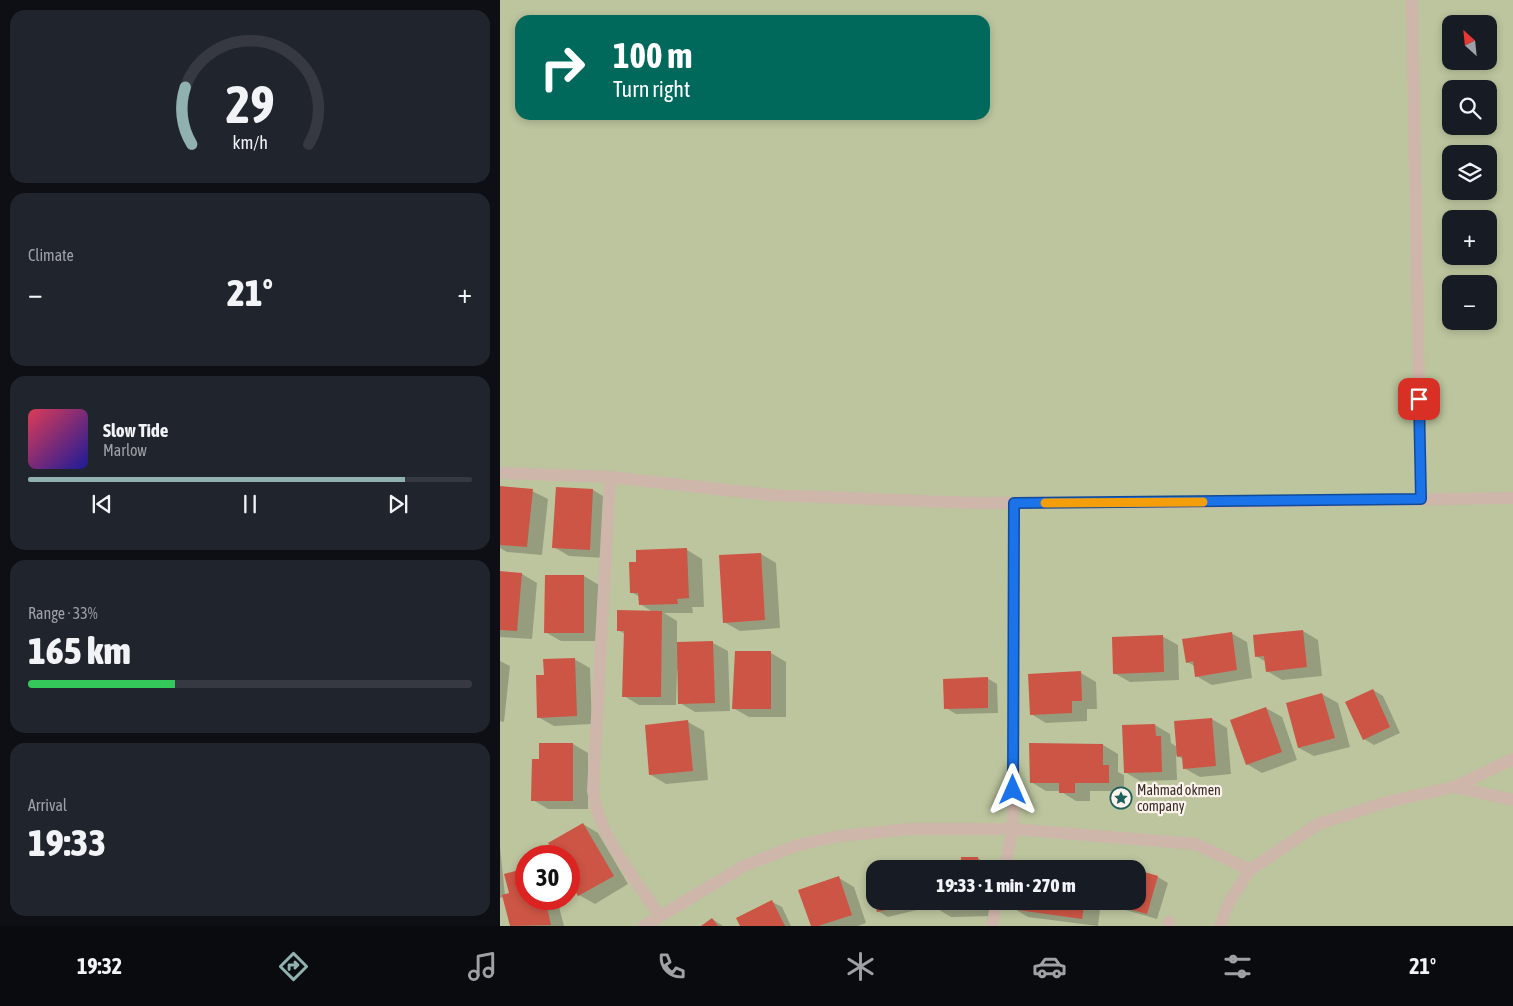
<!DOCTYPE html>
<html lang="en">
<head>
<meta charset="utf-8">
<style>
	body { margin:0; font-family:"Asap Condensed",sans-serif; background:#20242c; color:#f1f3f6; height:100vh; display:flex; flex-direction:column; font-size:19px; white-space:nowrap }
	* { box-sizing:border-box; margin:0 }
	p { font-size:16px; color:#9ea1a6 }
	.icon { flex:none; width:28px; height:28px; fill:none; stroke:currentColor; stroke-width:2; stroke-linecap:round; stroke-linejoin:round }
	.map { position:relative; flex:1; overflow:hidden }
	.side { display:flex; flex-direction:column; gap:10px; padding:10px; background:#0d0f14; width:500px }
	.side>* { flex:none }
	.hud { position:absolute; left:15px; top:15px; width:475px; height:105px; border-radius:15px; box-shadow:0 2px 8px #0003; background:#00695c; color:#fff; overflow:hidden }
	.needle { width:32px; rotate:333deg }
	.tools { position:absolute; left:942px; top:15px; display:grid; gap:10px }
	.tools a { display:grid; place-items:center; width:55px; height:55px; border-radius:10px; background:#171b24; box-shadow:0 2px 8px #0003; font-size:25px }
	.speed { position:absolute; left:15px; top:845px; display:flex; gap:10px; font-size:25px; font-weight:700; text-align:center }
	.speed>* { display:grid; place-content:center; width:65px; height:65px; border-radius:50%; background:#171b24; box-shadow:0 2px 8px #0003; line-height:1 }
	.speed .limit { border:8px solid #d22; background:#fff; color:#111 }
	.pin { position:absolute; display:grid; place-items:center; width:42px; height:42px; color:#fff; margin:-21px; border-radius:10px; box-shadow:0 2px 8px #0006 }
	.me { position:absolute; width:55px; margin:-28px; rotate:0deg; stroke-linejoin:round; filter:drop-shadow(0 0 4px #0008) }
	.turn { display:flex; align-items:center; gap:18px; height:105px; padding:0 15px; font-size:22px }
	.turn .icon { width:65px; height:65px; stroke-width:2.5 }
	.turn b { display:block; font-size:35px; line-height:42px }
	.big { font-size:38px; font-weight:800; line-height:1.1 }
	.side .tile { flex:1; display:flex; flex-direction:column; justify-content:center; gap:8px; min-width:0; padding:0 18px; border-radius:15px; background:#20242c }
	.side .dial { align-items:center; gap:0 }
	.dial svg { height:130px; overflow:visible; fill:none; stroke:#363941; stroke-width:7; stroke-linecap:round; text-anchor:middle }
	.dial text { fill:#f1f3f6; stroke:none }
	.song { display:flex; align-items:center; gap:15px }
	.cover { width:60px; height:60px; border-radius:8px; background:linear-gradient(135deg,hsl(350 70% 55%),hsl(240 70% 35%)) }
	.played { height:5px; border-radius:2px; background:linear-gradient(90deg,#91b0b0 85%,#363941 85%) }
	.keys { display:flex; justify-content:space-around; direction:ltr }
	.heat { display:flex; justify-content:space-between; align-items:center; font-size:28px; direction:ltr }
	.charge { height:8px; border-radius:4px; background:linear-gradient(90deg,#34c759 33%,#363941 0) }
	.trip { position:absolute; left:366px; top:860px; width:280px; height:50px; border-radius:15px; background:#171b24; box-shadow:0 2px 8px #0003; font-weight:800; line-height:50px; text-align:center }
	.tabs { display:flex; height:80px; justify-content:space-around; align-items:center; background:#090b0e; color:#9ea1a6 }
	.tabs .icon { width:35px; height:35px }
	.tabs .selected { color:#91b0b0 }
	.tabs b { font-size:22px; color:#f1f3f6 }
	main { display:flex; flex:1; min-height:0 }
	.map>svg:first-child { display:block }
	.green { fill:#bcc59e; fill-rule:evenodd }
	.shadow { fill:#0003 }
	.building { fill:#cd5545 }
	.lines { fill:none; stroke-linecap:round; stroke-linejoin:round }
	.street { stroke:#ceb6aa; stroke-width:12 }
	.route-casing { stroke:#114b97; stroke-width:12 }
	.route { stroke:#1a73e8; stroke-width:9 }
	.slow { stroke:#f59e0b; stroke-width:9 }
	.labels { text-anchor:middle; stroke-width:4.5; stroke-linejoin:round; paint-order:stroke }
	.poi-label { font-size:14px; fill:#3b2d2a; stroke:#fbf3ec; text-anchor:start }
</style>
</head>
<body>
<main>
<section class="side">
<div class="tile dial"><svg viewBox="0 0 100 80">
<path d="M14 69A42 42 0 1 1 86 69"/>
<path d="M14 69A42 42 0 0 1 10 34" stroke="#91b0b0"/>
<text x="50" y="56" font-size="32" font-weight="700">29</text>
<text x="50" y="72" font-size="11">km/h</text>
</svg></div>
<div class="tile"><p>Climate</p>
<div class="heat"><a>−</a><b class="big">21°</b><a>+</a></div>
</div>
<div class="tile">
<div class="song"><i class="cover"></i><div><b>Slow Tide</b><p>Marlow</p></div></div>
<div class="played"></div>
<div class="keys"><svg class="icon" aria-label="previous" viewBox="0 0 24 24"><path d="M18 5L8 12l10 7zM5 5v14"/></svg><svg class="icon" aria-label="pause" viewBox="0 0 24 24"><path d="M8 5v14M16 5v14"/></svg><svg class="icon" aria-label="next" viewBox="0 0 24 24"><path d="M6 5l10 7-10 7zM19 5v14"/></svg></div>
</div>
<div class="tile"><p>Range · 33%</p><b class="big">165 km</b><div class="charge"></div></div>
<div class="tile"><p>Arrival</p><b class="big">19:33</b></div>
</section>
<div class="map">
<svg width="1013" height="926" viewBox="0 0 1013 926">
	<rect width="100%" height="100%" fill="#f4e8df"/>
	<!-- green -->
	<path class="green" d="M0 0H1013V926H0ZM20 20H485V115H20ZM951 24H989V61H951ZM951 89H989V126H951ZM951 154H989V191H951ZM951 219H989V256H951ZM951 284H989V321H951ZM26 856H69V899H26ZM375 869H638V901H375Z"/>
	<!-- shadow -->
	<g class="shadow">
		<path d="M0 487 32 491 48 499 42 555 7 552 0 548Z"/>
		<path d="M57 488 93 490 108 499 105 558 69 556 54 547Z"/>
		<path d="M187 550 202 559 204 607H192L193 613H164L177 621V644L213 643 228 651 230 711 195 712 180 703 179 670H177L176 705H139L124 696 125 634 118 630 153 612 140 604V597L131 592 138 563V551Z"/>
		<path d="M261 554 276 563 280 628 240 631 224 622Z"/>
		<path d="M0 572 22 574 37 583 32 639 0 637Z"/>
		<path d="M84 576 99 585V641H61L45 632Z"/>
		<path d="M803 631 818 640 822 676 782 680 767 671 766 662 756 656Z"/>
		<path d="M731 633 747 642 752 678 712 685 696 676 695 666 687 662Z"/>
		<path d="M662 636 678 645 679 680 630 682 614 673Z"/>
		<path d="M271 653 286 662V717H249L233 708Z"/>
		<path d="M74 659 90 668 92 724 54 726 38 717 45 676Z"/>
		<path d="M0 661 10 666 4 722 0 721Z"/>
		<path d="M581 673 596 682 597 709H587V721L546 723 531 714Z"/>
		<path d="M487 678 497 684 498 713 456 714 446 708Z"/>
		<path d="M873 690 883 696 900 733 874 745 864 739Z"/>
		<path d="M822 694 838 703 850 747 814 756 799 748Z"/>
		<path d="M766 708 782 717 797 760 762 773 747 764Z"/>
		<path d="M712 719 727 728 731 774 700 777 684 768 683 759 676 755 677 780 640 781 625 772 655 725 670 734 671 743 677 747Z"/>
		<path d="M188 722 204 731 208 780 166 784 151 775 146 726Z"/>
		<path d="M41 744H73L88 753V809H48L33 800 40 760Z"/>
		<path d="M530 745H603L618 754V772L624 775V791H590V801H576L560 791H546L531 782Z"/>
		<path d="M83 824 98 833 128 884 95 904 79 895 69 877V856H57L49 844Z"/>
		<path d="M0 847 5 895 10 894 6 875 26 869V899H57L64 926H12L4 897 0 898Z"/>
		<path d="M478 858 493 869H458H463Z"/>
		<path d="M638 871 658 877 668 883 657 919 622 909 612 904 638 901Z"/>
		<path d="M339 878 354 887 366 923 358 926H312Z"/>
		<path d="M376 901H423L425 908 388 917 378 911Z"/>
		<path d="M436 901H494V916L451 917 436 908Z"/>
		<path d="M514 901H601L598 926 528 917 513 908Z"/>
		<path d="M272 902 282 907 291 926H242Z"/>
		<path d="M212 919 223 926H203Z"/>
	</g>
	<!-- building -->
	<g class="building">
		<path d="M0 486 33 489 27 547 0 545Z"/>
		<path d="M56 487 93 489 90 550 52 548Z"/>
		<path d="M187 548 189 598 177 599 178 604 139 605 138 593H130L129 562H136V550Z"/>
		<path d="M261 553 265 620 223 623 219 555Z"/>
		<path d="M0 571 22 573 17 631 0 630Z"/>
		<path d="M45 575H84V633H44Z"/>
		<path d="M117 610 162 611 161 697H122L124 631H117Z"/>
		<path d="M803 630 807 667 766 672 764 656 755 657 753 635Z"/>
		<path d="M732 632 737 670 695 677 693 661 686 663 682 639Z"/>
		<path d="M663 635 664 672 613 674 612 637Z"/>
		<path d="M213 641 215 703 178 704 177 642Z"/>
		<path d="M235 651H271V709H232Z"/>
		<path d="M75 658 77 716 37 718 36 675H44L43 659Z"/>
		<path d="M581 671 582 701H572V713L530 715 528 674Z"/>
		<path d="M488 677V708L444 709 443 679Z"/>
		<path d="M873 689 890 727 863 740 845 702Z"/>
		<path d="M822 693 835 738 798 748 786 703Z"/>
		<path d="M766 707 782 752 746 765 730 720Z"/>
		<path d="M712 718 716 766 683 769 682 756 677 757 674 721Z"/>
		<path d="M188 720 193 771 149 775 145 725Z"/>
		<path d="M655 724 656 736H661L662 772 624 773 622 725Z"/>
		<path d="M39 743H73V801H31L32 759H39Z"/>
		<path d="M529 743 603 744V765H609V783H575V793H559V783H530Z"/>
		<path d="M83 823 114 876 78 896 69 880V856H55L48 843Z"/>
		<path d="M461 857H478L479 869H461Z"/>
		<path d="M26 868V899H45L51 925 10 926 2 895 9 893 4 874Z"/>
		<path d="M638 870 658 876 647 914 610 904 611 901H638Z"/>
		<path d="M375 874V901H374L368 875Z"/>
		<path d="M339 876 352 915 318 926H311L298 890Z"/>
		<path d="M272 900 285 926H240L236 918Z"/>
		<path d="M374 901H415V903L377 912Z"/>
		<path d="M434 901H479V908L435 909Z"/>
		<path d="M513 901H585L582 919 511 909Z"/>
		<path d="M212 918 218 926H201Z"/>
	</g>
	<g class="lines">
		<!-- street -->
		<g class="street">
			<path d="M912 0 921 499"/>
			<path d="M0 473 110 477 272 495 475 503 753 502 1013 498"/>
			<path d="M110 477 93 791C99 837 134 877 159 915"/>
			<path d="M954 787 1013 800"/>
			<path d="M504 869 513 829 514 503"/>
			<path d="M144 926 244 866 298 845 340 836 411 829H513L696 844 750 870"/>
			<path d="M492 926 497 901"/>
			<path d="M668 926 669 922"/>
			<path d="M720 926 729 902 750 870 818 824 887 802 954 787 1013 759"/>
		</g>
	</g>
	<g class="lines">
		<!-- route casing -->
		<g class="route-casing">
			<path id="route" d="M513 790 514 503 921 499 919 399"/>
		</g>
		<!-- route -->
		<use href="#route" class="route"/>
		<!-- slow -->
		<path class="slow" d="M545 503 703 502"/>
	</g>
	<!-- icons -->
	<defs>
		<g id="sight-ring" transform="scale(1.125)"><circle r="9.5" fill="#fbf3ec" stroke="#1c5f5b" stroke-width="1.5"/><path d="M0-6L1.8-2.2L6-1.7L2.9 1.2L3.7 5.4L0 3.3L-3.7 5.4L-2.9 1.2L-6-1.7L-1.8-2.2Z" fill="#1c5f5b"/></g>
	</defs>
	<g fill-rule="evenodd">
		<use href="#sight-ring" x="621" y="798"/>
	</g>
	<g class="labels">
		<!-- poi labels -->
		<g class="poi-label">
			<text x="637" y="795">Mahmad okmen<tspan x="637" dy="16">company</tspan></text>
		</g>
	</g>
</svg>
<div class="tools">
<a><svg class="needle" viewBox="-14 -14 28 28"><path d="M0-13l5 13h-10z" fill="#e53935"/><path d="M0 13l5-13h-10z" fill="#9ea1a6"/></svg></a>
<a><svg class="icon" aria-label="search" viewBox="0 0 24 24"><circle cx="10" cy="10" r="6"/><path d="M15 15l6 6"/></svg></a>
<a><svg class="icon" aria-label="layers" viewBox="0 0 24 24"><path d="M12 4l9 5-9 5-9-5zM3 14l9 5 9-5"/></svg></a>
<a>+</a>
<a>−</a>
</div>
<div class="speed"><div class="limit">30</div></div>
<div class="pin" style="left:919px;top:399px;background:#d93025"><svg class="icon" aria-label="arrive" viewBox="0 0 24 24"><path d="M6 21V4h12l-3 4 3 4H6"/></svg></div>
<svg class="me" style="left:513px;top:790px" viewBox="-20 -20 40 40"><path d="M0-17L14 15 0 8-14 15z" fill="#1a73e8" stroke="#fff" stroke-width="4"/></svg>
<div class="trip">19:33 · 1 min · 270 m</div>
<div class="hud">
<div class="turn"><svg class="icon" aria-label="right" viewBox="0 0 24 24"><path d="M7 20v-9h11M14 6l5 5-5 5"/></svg><div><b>100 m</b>Turn right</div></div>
</div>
</div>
</main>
<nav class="tabs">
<b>19:32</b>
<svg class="icon selected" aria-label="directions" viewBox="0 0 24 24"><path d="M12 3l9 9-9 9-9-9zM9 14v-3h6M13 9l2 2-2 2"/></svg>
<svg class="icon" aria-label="music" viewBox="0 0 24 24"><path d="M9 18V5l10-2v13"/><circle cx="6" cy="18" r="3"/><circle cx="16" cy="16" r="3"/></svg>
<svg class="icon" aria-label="phone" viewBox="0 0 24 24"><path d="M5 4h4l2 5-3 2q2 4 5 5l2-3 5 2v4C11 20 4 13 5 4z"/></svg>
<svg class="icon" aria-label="climate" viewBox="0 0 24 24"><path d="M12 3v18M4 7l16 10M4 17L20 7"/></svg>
<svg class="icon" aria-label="car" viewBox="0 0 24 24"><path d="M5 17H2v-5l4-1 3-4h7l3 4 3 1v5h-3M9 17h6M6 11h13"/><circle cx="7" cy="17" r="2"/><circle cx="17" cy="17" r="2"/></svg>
<svg class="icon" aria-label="filters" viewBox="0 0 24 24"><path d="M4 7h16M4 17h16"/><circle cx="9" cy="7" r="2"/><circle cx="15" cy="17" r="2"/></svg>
<b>21°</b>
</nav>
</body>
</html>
